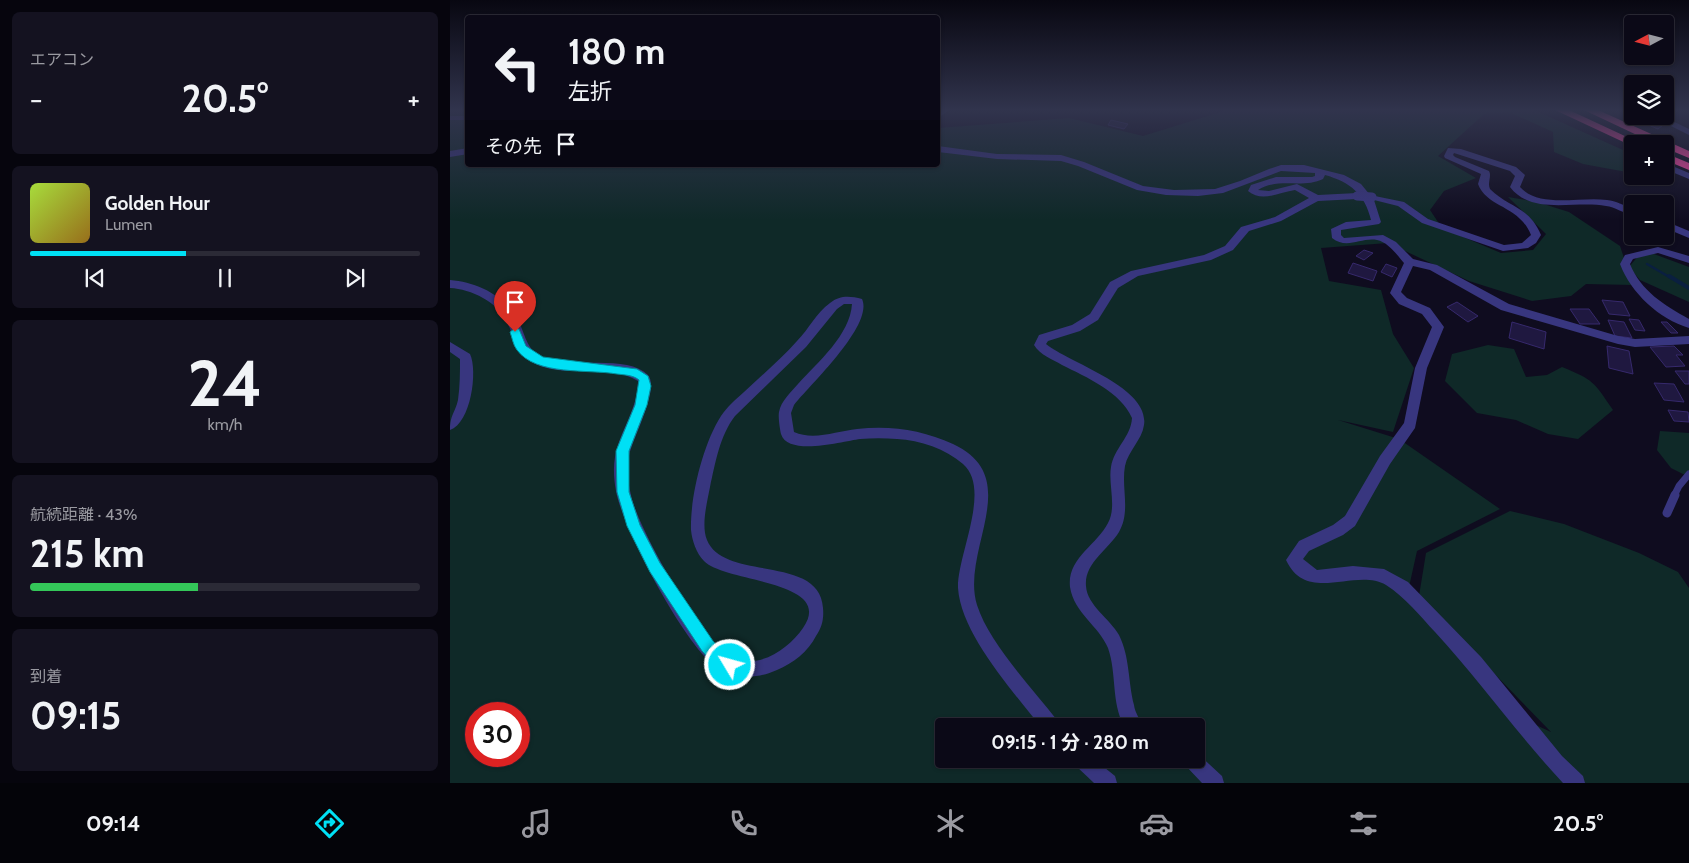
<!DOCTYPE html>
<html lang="ja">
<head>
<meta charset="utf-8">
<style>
	body { margin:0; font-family:Cabin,"Noto Sans JP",sans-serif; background:#141220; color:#f1f3f6; height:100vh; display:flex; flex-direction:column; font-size:19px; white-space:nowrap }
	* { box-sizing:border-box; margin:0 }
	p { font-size:16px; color:#9a9aa1 }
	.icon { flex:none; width:28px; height:28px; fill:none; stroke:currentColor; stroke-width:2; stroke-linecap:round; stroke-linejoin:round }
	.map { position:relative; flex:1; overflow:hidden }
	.drawer { display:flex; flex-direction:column; gap:12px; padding:12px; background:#06050d; width:450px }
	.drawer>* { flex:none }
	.guide { position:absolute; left:15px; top:15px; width:475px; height:152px; border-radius:5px; box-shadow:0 1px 4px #0004,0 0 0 1px #2b2a36; background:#0b0917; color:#f1f3f6; overflow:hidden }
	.needle { width:32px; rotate:263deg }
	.buttons { position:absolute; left:1174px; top:15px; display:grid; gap:10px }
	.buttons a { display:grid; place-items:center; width:50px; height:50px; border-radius:5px; background:#0b0917; box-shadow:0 1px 4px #0004,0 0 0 1px #2b2a36; font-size:25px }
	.speed { position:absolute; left:15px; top:702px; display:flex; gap:10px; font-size:25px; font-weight:700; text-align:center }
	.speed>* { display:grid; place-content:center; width:65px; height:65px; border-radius:50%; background:#0b0917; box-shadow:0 1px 4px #0004,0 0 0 1px #2b2a36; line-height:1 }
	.speed .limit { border:8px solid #d22; background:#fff; color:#111 }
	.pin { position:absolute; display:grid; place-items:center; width:42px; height:42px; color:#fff; margin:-51px -21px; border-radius:50% 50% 50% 0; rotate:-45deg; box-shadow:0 0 5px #0007 }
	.pin .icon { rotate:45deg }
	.me { position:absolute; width:55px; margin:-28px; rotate:307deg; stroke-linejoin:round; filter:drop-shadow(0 0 4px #0008) }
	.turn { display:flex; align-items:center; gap:18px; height:105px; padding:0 20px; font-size:22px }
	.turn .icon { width:65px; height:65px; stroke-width:2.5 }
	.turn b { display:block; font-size:35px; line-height:42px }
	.then { display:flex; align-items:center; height:48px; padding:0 20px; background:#0003; gap:10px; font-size:19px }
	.big { font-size:38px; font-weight:700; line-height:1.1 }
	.drawer .tile { flex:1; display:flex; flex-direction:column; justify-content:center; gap:8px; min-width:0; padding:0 18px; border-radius:8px; background:#141220 }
	.drawer .dial { align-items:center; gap:0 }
	.dial b { font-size:65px; line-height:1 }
	.song { display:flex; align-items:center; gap:15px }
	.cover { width:60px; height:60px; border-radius:8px; background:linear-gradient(135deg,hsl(80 70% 55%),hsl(40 70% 35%)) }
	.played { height:5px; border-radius:2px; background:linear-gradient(90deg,#00e0f5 40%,#2b2a36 40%) }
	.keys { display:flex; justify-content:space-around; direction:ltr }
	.heat { display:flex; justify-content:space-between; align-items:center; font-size:28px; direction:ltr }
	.charge { height:8px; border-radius:4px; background:linear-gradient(90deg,#34c759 43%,#2b2a36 0) }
	.trip { position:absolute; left:485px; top:718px; width:270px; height:50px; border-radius:5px; background:#0b0917; box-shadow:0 1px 4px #0004,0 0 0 1px #2b2a36; font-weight:700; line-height:50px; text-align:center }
	.dock { display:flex; height:80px; justify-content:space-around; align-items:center; background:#040409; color:#9a9aa1 }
	.dock .icon { width:35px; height:35px }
	.dock .on { color:#00e0f5 }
	.dock b { font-size:22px; color:#f1f3f6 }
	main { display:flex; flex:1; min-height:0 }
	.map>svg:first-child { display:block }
	.green { fill:#0f2928; fill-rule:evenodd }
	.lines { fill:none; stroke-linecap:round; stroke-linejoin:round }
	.stream-far1 { stroke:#0a1f40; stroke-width:2.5 }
	.stream { stroke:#0a1f40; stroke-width:4 }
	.building { fill:#1f1840; stroke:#36296c }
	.lane-far1 { stroke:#38367f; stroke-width:7 }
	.lane { stroke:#38367f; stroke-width:9 }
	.street { fill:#38367f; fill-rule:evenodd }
	.highway { fill:#ff45a1; fill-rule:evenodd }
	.street-bridge { stroke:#38367f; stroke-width:9 }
	.route { fill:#00e0f5; stroke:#00929f }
</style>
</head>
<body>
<main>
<section class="drawer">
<div class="tile"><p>エアコン</p>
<div class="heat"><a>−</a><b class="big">20.5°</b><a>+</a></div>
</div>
<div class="tile">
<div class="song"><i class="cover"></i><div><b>Golden Hour</b><p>Lumen</p></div></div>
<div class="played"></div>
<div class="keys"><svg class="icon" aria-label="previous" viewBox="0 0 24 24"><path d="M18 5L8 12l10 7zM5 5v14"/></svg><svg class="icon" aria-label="pause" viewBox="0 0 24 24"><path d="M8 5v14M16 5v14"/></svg><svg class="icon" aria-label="next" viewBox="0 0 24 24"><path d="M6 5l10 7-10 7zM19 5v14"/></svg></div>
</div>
<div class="tile dial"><b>24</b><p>km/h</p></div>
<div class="tile"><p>航続距離 · 43%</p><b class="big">215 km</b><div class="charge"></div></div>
<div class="tile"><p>到着</p><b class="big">09:15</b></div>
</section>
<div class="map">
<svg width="1239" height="783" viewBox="0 0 1239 783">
	<rect width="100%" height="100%" fill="#0f0c1f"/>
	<!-- green -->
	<g class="green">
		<path d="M0 110H17L18 165H458L471 168 463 165H488V128L619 118 693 136 777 110H1084L1182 154V173L1133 164 1104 152 1103 132 1059 112 1034 114 988 156 1026 178 994 191 980 210 992 228 1051 253 1083 250 1096 234 1058 197 1087 202 1119 212 1170 246 1183 285 1136 284 1121 296 1082 301 1019 281 938 243 871 248 879 281 931 290 943 334 964 368 943 432 888 420 949 439 1050 509 967 551 957 596 1086 725 1101 732 969 596 976 553 1060 511 1114 524 1189 553 1228 572 1239 588V783H0ZM26 714H69V756H26ZM494 726H746V759H494Z"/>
		<path d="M1204 254 1239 267V302L1190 280 1179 267 1189 255Z"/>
		<path d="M1038 345 1064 349 1076 377 1097 375 1112 367C1144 380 1144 382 1163 410L1128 439 1098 434 1066 420 1027 413 995 381 1002 354Z"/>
		<path d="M1210 431 1239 433V477L1221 468 1207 450Z"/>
	</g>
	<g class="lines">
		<!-- stream-far1 -->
		<path class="stream-far1" d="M1197 264 1221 278"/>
		<!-- stream -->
		<path class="stream" d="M1219 276 1239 288"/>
	</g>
	<!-- building -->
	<g class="building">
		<path d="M661 120 678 124 674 129 658 125Z"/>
		<path d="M1201 121 1213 125 1208 129 1196 124Z"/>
		<path d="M914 250 923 253 914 260 906 256Z"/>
		<path d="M903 263 927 271 923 281 898 273Z"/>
		<path d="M936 264 947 268 942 277 931 272Z"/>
		<path d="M1152 300 1173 302 1180 316 1159 314Z"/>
		<path d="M1007 302 1028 316 1018 322 997 307Z"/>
		<path d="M1120 309H1139L1150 324H1130Z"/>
		<path d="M1179 319 1189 320 1195 331 1185 330Z"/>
		<path d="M1158 320 1174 322 1182 338 1165 336Z"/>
		<path d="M1062 322 1096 332 1094 349 1059 338Z"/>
		<path d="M1211 322H1217L1228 333H1221Z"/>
		<path d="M1157 346 1179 351 1183 374 1159 368Z"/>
		<path d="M1224 346 1233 355H1226L1235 366 1216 367 1200 347Z"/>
		<path d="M1225 371H1239V384H1235Z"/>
		<path d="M1204 383 1224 384 1234 402 1214 400Z"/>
		<path d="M1218 410 1238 412 1239 422 1224 421Z"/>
	</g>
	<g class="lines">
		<!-- lane-far1 -->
		<path class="lane-far1" d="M1224 496 1229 486 1239 474"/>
		<!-- lane -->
		<path class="lane" d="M1217 513 1225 495"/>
		<!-- street -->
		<g class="street">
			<path d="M490 110H499L488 118V112Z"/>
			<rect x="0" y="116" width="18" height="4"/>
			<path d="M1201 116H1212L1239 129V135Z"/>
			<path d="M488 146 547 154 611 155 634 162 693 186 724 190 765 189 790 181 819 169 831 165H854L894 175 911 184 920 195 954 202 978 219 1054 245 1072 243 1081 235C1069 205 1037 208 1028 184L1031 174 995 158 994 156 998 148 1011 149 1066 167 1075 175 1070 187C1090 209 1130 196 1157 200 1166 201 1174 205 1182 209V215C1173 213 1165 207 1156 206 1125 200 1082 216 1060 187L1065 176 1060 171 1004 153 1003 155 1005 157 1039 171C1042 176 1037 183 1040 189 1059 208 1079 206 1091 235L1086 243 1078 248 1053 251 972 223 948 206 924 200 931 222 929 224 891 230V235L894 238 933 235 946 242 963 259 987 265 1059 304 1168 336 1185 339 1239 336V344L1185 347 1168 344 1051 310 980 270 963 266 951 292 957 298 980 308 994 327 977 368 965 428 940 464 905 526 893 535 859 551 853 559 867 570 903 566 934 569 958 582 1031 657 1112 756 1133 776 1135 783H1113C1068 735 1030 681 985 632 970 616 955 597 936 585 905 567 857 605 836 560L849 541 883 525 895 516 930 456 954 423 965 368 982 327 972 314 949 304 940 293 954 263C947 255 938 242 927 240 911 237 897 250 882 238L881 229 896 222 921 220C915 194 900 182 875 175L873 179C853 189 828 177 808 190L819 191 847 184 868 195 907 193 912 196 907 199 868 201 831 221 799 231 783 250 761 260 688 276 668 288 648 320 630 331 598 341 596 344C619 363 700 387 694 425 692 440 678 451 675 466 671 488 681 511 669 532 658 550 634 563 636 586 637 605 660 619 669 635 680 657 678 682 684 705 685 713 690 719 693 726H674C661 702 667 674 658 648 649 626 624 613 620 587 617 558 647 545 658 523 667 507 658 484 661 467 664 448 681 437 682 418 671 392 636 377 612 365 602 359 590 355 584 345L589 335 622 325 640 314 660 282 681 271 754 255 775 246 791 227 825 217 859 198 845 190C830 192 812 203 798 191L801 185 826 177H862L865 176V173L831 171 773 193 748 196 716 195 687 190 628 166 611 161 547 159 488 152Z"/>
			<path d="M18 148V154L0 157V151Z"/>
			<path d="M1220 165 1239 173V179L1217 170 1215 168Z"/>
			<path d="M1215 221 1239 231V238L1215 228Z"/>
			<path d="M1208 247 1239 256V263L1208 253 1183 259 1180 264C1191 291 1214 305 1239 319V328C1209 319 1181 293 1170 264L1175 255Z"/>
			<path d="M0 280C28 282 57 297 69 322 76 337 77 351 94 358 120 369 178 354 198 375 210 389 182 439 179 456 176 468 178 482 181 495 187 527 252 641 280 657 306 671 338 650 353 628 386 580 275 583 254 561 246 553 242 540 241 530 240 497 253 444 271 416 277 407 286 399 294 392 312 375 331 359 347 341 359 329 366 313 380 303 390 295 400 296 412 299 424 325 360 385 344 405L341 413 344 432C364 441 387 431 407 429 440 425 473 430 503 444 576 478 510 550 527 605 539 643 582 688 607 720L610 726H590C563 691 511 634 508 588 507 555 542 489 513 464 496 449 470 440 447 439 435 438 422 438 410 439 394 441 338 457 331 434 330 429 328 418 329 412 331 401 341 392 348 384 368 362 400 335 402 304H394L387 309 356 347 285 416C270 435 265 464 260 487 257 503 251 525 257 540 274 582 370 554 373 608 374 619 372 627 366 636 358 652 343 663 327 670 307 679 288 679 269 669 238 652 172 527 166 491 164 480 163 468 165 457 170 430 188 409 188 381 155 361 112 381 80 361 65 352 64 336 57 322 48 302 21 289 0 288Z"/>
			<path d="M0 342 20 354C28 371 21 423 0 430 0 415 5 413 8 400 10 386 10 372 10 359L0 352Z"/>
			<path d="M746 752 772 776 774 783H752L735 765 732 759H746Z"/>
			<path d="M622 759H644L665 776 667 783H644L625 765Z"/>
		</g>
		<!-- highway -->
		<g class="highway">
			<path d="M1105 110H1119L1192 144H1182V146Z"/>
			<path d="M1134 110H1148L1239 151V158L1215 148V144H1206Z"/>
			<path d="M1215 153 1239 163V170L1215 160Z"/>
		</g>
		<!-- street-bridge -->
		<path class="street-bridge" d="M907 196 922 197"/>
	</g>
	<!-- sky -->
	<linearGradient id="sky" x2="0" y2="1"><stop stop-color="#080711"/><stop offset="0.5" stop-color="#31344d"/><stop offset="1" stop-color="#31344d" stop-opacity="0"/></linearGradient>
	<rect width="1239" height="220" fill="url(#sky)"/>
	<!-- route -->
	<path class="route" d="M65 328 69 329 76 346 93 357 187 369 198 376 201 386 197 405 179 451V492L190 525 210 563 263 641 276 655 286 659 288 665 286 670 280 672 265 666 252 651 200 572 177 526 167 492 166 451 185 405 189 380C183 375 175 375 167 374 138 369 86 376 67 350 63 345 62 337 60 332Z"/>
</svg>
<div class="buttons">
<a><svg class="needle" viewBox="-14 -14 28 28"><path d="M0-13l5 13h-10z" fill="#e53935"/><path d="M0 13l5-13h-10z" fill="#9a9aa1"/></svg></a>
<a><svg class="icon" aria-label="layers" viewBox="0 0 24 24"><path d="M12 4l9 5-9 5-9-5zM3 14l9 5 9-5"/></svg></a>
<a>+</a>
<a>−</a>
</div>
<div class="speed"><div class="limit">30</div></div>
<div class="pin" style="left:65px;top:332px;background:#d93025"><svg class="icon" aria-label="arrive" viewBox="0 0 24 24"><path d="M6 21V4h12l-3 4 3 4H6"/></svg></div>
<svg class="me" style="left:280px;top:665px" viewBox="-20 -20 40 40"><circle r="17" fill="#00e0f5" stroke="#fff" stroke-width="3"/><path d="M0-11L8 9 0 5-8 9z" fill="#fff"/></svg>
<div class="trip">09:15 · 1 分 · 280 m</div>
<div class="guide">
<div class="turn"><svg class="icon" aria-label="left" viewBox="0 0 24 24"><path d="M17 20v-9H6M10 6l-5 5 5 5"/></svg><div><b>180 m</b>左折</div></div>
<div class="then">その先<svg class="icon" aria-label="arrive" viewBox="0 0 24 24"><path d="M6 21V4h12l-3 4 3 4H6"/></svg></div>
</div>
</div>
</main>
<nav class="dock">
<b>09:14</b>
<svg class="icon on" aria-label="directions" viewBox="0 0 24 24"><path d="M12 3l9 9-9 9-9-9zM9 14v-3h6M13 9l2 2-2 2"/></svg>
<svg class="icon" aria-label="music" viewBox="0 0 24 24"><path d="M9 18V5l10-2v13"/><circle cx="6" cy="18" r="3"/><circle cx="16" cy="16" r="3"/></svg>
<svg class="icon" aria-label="phone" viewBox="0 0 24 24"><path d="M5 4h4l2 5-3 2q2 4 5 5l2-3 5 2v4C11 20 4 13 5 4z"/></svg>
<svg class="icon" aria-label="climate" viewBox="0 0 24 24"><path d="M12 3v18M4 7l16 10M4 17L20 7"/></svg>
<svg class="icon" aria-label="car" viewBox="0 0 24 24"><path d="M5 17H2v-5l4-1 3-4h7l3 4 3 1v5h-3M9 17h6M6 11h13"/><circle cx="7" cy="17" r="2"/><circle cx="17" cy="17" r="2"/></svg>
<svg class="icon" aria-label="filters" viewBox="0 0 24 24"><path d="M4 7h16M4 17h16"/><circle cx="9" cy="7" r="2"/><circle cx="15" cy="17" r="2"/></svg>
<b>20.5°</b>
</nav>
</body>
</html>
